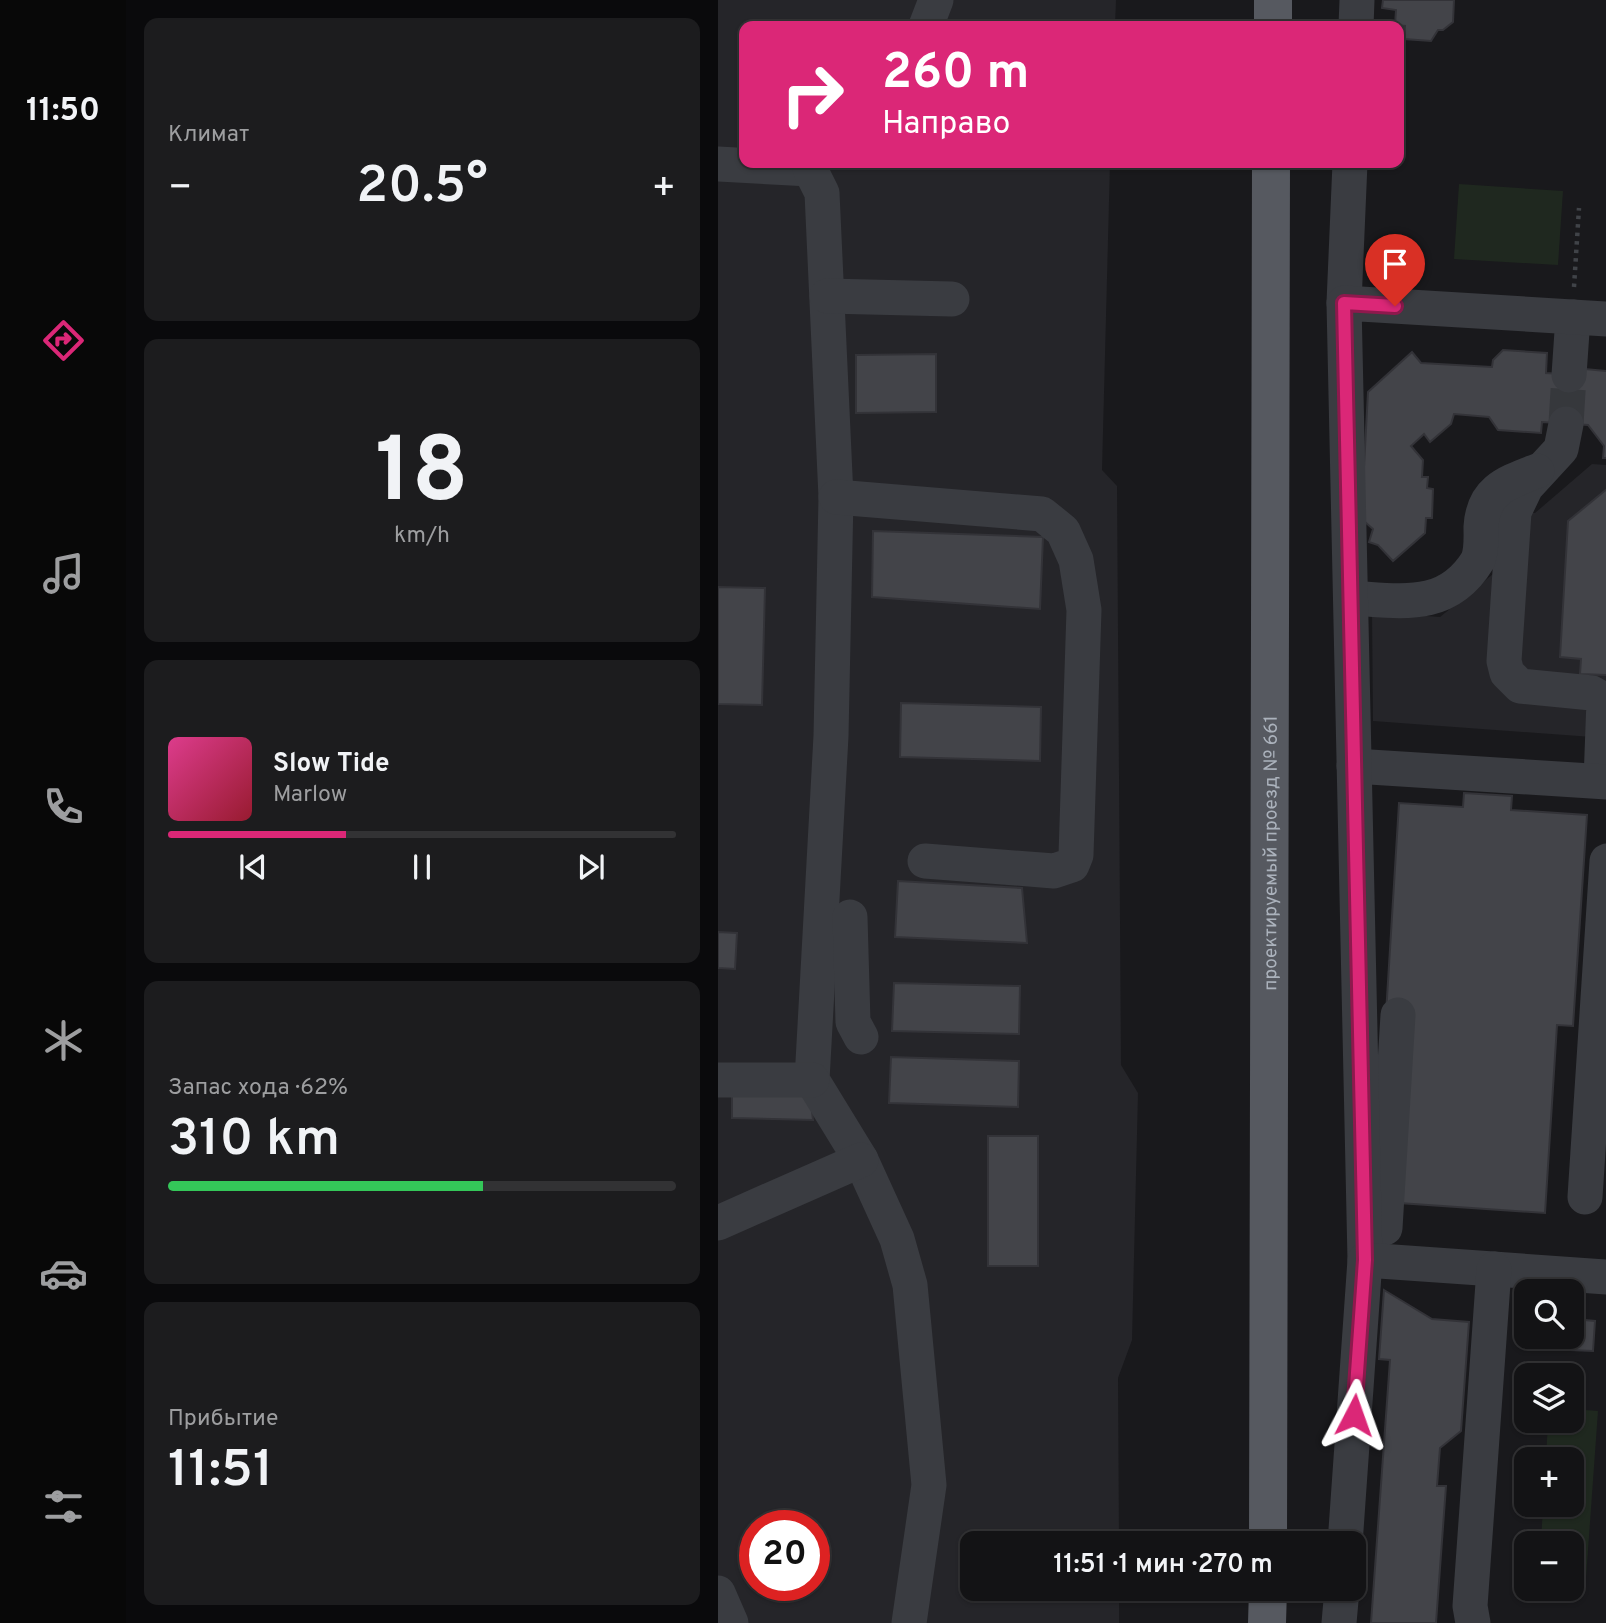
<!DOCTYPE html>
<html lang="ru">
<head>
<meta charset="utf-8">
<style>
	body { margin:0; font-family:Overpass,sans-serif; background:#1c1c1e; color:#f1f3f6; height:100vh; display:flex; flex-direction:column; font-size:26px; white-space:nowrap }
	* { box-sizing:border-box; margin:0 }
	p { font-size:23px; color:#9d9ea0 }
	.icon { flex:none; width:38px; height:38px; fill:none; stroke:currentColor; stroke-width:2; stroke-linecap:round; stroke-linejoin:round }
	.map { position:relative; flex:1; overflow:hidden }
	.details { display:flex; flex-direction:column; gap:18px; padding:18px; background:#0a0a0c; width:592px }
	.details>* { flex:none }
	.banner { position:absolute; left:21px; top:21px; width:665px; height:147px; border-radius:14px; box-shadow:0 2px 5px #0004,0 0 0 2px #323234; background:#db2777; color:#fff; overflow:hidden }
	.buttons { position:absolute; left:796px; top:1279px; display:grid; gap:14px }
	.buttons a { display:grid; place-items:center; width:70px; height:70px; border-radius:14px; background:#131315; box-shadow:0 2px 5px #0004,0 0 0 2px #323234; font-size:35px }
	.speed { position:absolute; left:21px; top:1510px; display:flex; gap:14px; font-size:35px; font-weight:700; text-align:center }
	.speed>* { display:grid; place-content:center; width:91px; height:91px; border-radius:50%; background:#131315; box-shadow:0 2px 5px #0004,0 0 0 2px #323234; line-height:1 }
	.speed .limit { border:10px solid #d22; background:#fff; color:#111 }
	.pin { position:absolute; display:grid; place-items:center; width:60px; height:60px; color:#fff; margin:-72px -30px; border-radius:50% 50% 50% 0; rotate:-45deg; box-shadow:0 0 7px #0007 }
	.pin .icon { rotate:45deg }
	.me { position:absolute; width:77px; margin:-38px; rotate:4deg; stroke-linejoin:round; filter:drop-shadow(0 0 5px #0008) }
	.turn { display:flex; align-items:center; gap:24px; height:147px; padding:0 28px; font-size:32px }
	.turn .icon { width:91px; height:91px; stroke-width:2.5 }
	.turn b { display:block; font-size:49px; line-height:60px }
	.big { font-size:52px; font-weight:600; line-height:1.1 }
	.details .tile { flex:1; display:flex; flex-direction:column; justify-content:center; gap:10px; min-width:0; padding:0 24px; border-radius:14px; background:#1c1c1e }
	.details .dial { align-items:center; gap:0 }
	.dial b { font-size:91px; line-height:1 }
	.song { display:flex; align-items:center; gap:21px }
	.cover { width:84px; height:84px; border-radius:10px; background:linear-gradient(135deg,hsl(330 70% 55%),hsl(350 70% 35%)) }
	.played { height:7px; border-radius:4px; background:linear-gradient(90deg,#db2777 35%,#323234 35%) }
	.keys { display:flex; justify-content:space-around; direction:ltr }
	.heat { display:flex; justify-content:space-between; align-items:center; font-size:38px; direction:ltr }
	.charge { height:10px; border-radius:5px; background:linear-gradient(90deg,#34c759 62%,#323234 0) }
	.trip { position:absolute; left:242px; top:1531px; width:406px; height:70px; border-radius:14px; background:#131315; box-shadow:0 2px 5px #0004,0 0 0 2px #323234; font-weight:600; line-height:70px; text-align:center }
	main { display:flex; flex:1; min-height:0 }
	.tabs { display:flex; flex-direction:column; width:126px; justify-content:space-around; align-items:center; background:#080808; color:#9d9ea0 }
	.tabs .icon { width:49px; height:49px }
	.tabs .active { color:#db2777 }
	.tabs b { font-size:32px; color:#f1f3f6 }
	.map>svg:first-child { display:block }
	.built { fill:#252529; fill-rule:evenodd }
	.green { fill:#1f281f }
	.building { fill:#434449; stroke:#333338; stroke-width:2 }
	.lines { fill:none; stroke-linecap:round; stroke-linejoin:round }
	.minor-tunnel { stroke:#36383c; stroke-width:35; stroke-dasharray:35 18; stroke-linecap:butt }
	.path { stroke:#404348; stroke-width:4.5; stroke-dasharray:3.5 5; stroke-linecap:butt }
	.minor { stroke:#3a3c41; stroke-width:35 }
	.major { stroke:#565960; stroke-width:38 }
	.route-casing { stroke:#8e194d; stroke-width:18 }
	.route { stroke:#db2777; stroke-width:12 }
	.labels { text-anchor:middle; stroke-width:7; stroke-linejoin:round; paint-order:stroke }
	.street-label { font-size:19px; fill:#abb2bc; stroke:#141417 }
</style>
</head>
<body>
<main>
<nav class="tabs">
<b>11:50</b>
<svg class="icon active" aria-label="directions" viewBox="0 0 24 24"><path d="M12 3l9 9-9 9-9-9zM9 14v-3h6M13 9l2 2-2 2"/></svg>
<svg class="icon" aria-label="music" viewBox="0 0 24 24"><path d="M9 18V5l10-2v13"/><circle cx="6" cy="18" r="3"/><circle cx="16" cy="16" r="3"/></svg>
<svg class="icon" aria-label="phone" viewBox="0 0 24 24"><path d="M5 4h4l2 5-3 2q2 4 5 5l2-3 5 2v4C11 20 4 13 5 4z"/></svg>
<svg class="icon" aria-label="climate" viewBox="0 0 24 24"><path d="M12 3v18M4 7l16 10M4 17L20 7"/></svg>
<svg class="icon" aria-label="car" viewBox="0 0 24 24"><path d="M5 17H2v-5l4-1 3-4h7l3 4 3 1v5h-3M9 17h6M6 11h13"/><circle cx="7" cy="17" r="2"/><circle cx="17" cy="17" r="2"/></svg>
<svg class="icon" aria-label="filters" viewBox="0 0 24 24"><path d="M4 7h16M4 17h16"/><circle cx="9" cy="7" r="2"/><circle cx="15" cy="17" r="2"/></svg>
</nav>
<section class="details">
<div class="tile"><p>Климат</p>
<div class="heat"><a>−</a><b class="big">20.5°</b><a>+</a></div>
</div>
<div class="tile dial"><b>18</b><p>km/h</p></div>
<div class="tile">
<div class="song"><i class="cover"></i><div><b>Slow Tide</b><p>Marlow</p></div></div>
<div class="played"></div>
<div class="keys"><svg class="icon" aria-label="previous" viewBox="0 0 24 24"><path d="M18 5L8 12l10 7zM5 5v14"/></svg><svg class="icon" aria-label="pause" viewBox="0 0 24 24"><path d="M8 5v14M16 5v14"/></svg><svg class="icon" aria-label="next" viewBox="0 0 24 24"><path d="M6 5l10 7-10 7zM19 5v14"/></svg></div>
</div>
<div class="tile"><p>Запас хода · 62%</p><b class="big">310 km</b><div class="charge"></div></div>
<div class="tile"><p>Прибытие</p><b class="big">11:51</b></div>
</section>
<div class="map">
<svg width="889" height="1623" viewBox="0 0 889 1623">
	<rect width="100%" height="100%" fill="#19191c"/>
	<!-- built -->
	<g class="built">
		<path d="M0 0H398L397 26H26V163H392L384 470 399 486 403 1065 420 1093 414 1340 400 1378 401 1543 254 1544V1589H401V1623H0ZM37 1526H96V1586H37Z"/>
		<path d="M874 464 888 465V738L655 721 654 612 722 617 780 570 784 511 817 513Z"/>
	</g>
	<!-- green -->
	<g class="green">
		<path d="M741 184 845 191 840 265 736 259Z"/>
		<path d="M854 1409 880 1411 868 1578 854 1577V1544L823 1543 825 1505H854V1460L828 1459 830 1421H854Z"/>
	</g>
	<!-- building -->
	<g class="building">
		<path d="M665 0H736L735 22 725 30H720L713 41 686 39 687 26 677 25 678 10 664 8Z"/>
		<path d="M785 350 829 353 828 373 860 375 867 369 889 371V458H885L886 446 870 425 824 422 823 433 780 430 771 417 736 414 733 424 712 442 706 434 693 446 705 460 704 477H710L709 488 715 489 714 518H708L707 533 675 561 660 545 651 542 655 529 639 515 645 485 650 392 694 352 703 363 774 367 775 360Z"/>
		<path d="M218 354V412L138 413V355Z"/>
		<path d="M889 489V675L862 674 863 659 842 657 850 521Z"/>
		<path d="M155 531 325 537 322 609 154 597Z"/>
		<path d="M0 587 47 588 44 705 0 704Z"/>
		<path d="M183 703 323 707 322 761 182 757Z"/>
		<path d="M746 793 794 796 793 810 869 815 855 1026 839 1025 827 1213 681 1203 668 1014 681 803 745 807Z"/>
		<path d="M180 881 304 888 309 943 177 937Z"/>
		<path d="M0 932 19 933 17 969 0 968Z"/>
		<path d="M176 983 302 986 301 1034 174 1031Z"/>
		<path d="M173 1057 301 1061 300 1107 171 1103Z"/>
		<path d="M14 1090 92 1094 95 1120 14 1118Z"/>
		<rect x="270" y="1136" width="50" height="130"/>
		<path d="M666 1290 714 1319 751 1322 743 1431 722 1448 719 1486H728L718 1623H653L672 1360 661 1359Z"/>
		<path d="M855 1319 877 1321 875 1351 853 1350Z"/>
	</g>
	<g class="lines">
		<!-- minor-tunnel -->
		<path class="minor-tunnel" d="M848 424 851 375"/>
		<!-- path -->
		<path class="path" d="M856 287 861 208"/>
		<!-- minor -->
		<g class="minor">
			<path d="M208 26 218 0"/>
			<path d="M638 26 639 0"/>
			<path d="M0 164 92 169"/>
			<path d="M92 169 104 193 118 497 113 736 94 1080 143 1160 179 1239 192 1285 211 1485 191 1623"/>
			<path d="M109 296 234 299"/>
			<path d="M626 303 632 163"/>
			<path d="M851 375 855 317"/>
			<path d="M848 424 843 449 808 487 796 512 786 661 789 673 802 686 874 693 886 700 883 781"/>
			<path d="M118 497 324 514 345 531 358 560 366 610 358 855 354 865 336 871 207 861"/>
			<path d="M633 598C683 601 729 611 760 560 764 549 763 538 763 527 765 490 788 483 819 471"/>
			<path d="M636 766 889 782"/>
			<path d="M132 917 135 1022 143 1037"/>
			<path d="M0 1080H94"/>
			<path d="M867 1197 889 861"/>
			<path d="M0 1223 143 1160"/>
			<path d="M667 1228 680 1015"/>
			<path d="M647 1260 626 303 889 319"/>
			<path d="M627 1544 647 1260 889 1277"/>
			<path d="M0 1593 13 1623"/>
			<path d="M621 1623 624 1589"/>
			<path d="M755 1623 752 1606 776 1269"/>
		</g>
		<!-- major -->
		<g class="major">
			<path d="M555 26V0"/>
			<path id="s1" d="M550 1544 553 163"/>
			<path d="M549 1623 550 1589"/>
		</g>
	</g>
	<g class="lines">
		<!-- route casing -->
		<g class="route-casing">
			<path id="route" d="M636 1415 647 1260 626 303 677 306"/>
		</g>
		<!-- route -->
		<use href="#route" class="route"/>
	</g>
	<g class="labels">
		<!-- street labels -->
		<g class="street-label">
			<text dy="7" stroke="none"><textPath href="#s1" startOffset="691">проектируемый проезд № 661</textPath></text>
		</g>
	</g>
</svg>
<div class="buttons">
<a><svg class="icon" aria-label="search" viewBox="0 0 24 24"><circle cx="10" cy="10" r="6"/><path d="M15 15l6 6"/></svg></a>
<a><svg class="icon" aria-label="layers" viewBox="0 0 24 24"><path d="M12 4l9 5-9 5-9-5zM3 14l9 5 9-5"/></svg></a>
<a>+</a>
<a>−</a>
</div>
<div class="speed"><div class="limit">20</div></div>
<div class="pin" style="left:677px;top:306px;background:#d93025"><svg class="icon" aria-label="arrive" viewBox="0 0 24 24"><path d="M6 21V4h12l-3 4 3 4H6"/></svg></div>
<svg class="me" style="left:636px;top:1415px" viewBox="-20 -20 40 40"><path d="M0-17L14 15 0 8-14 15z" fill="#db2777" stroke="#fff" stroke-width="4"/></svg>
<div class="trip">11:51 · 1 мин · 270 m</div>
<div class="banner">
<div class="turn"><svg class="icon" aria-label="right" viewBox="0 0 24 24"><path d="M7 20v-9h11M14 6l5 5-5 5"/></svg><div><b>260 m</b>Направо</div></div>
</div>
</div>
</main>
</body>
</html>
